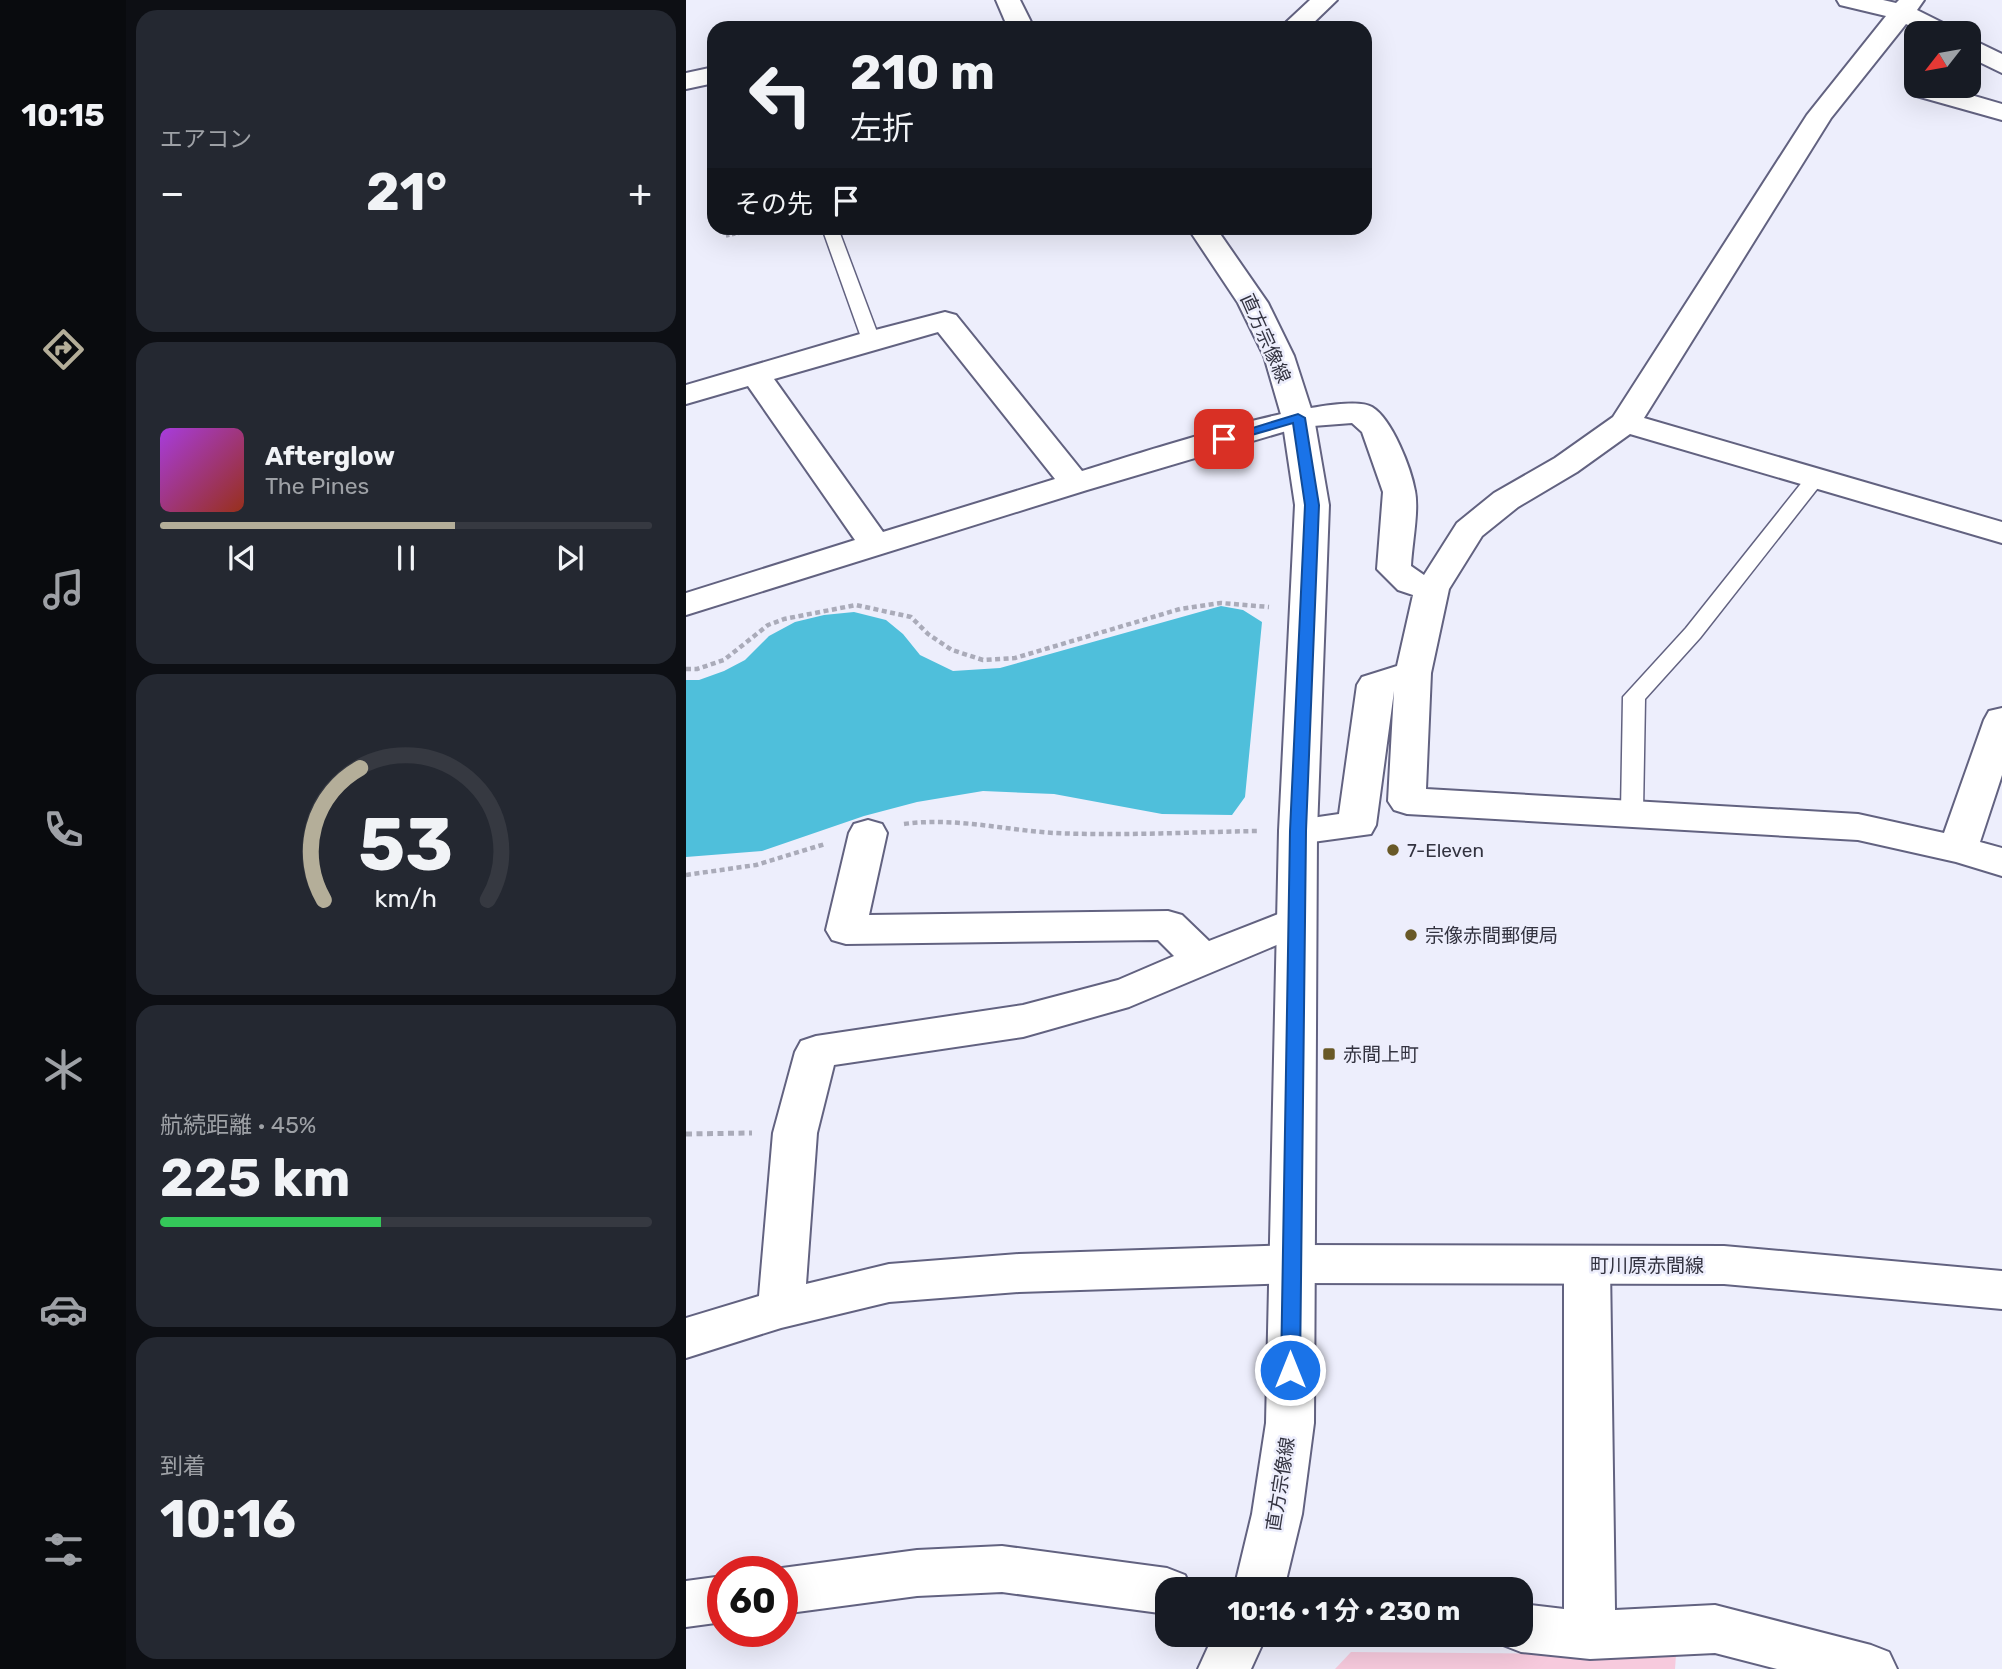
<!DOCTYPE html>
<html lang="ja">
<head>
<meta charset="utf-8">
<style>
	body { margin:0; font-family:Rubik,"Noto Sans JP",sans-serif; background:#242831; color:#f1f3f6; height:100vh; display:flex; flex-direction:column; font-size:26px; white-space:nowrap }
	* { box-sizing:border-box; margin:0 }
	p { font-size:23px; color:#9ea1a6 }
	.icon { flex:none; width:38px; height:38px; fill:none; stroke:currentColor; stroke-width:2; stroke-linecap:round; stroke-linejoin:round }
	.map { position:relative; flex:1; overflow:hidden }
	.sheet { display:flex; flex-direction:column; gap:10px; padding:10px; background:#0d0f14; width:560px }
	.sheet>* { flex:none }
	.banner { position:absolute; left:21px; top:21px; width:665px; height:214px; border-radius:21px; box-shadow:0 7px 28px #0002; background:#171b24; color:#f1f3f6; overflow:hidden }
	.needle { width:46px; rotate:239deg }
	.fabs { position:absolute; left:1218px; top:21px; display:grid; gap:14px }
	.fabs a { display:grid; place-items:center; width:77px; height:77px; border-radius:14px; background:#171b24; box-shadow:0 7px 28px #0002; font-size:35px }
	.speed { position:absolute; left:21px; top:1556px; display:flex; gap:14px; font-size:35px; font-weight:700; text-align:center }
	.speed>* { display:grid; place-content:center; width:91px; height:91px; border-radius:50%; background:#171b24; box-shadow:0 7px 28px #0002; line-height:1 }
	.speed .limit { border:10px solid #d22; background:#fff; color:#111 }
	.pin { position:absolute; display:grid; place-items:center; width:60px; height:60px; color:#fff; margin:-30px; border-radius:14px; box-shadow:0 4px 10px #0006 }
	.me { position:absolute; width:77px; margin:-38px; rotate:0deg; stroke-linejoin:round; filter:drop-shadow(0 0 5px #0008) }
	.turn { display:flex; align-items:center; gap:24px; height:147px; padding:0 28px; font-size:32px }
	.turn .icon { width:91px; height:91px; stroke-width:2.5 }
	.turn b { display:block; font-size:49px; line-height:60px }
	.then { display:flex; align-items:center; height:66px; padding:0 28px; background:#0003; gap:14px; font-size:26px }
	.big { font-size:52px; font-weight:700; line-height:1.1 }
	.sheet .tile { flex:1; display:flex; flex-direction:column; justify-content:center; gap:10px; min-width:0; padding:0 24px; border-radius:21px; background:#242831 }
	.sheet .dial { align-items:center; gap:0 }
	.dial svg { height:182px; overflow:visible; fill:none; stroke:#363941; stroke-width:7; stroke-linecap:round; text-anchor:middle }
	.dial text { fill:#f1f3f6; stroke:none }
	.song { display:flex; align-items:center; gap:21px }
	.cover { width:84px; height:84px; border-radius:10px; background:linear-gradient(135deg,hsl(280 70% 55%),hsl(10 70% 35%)) }
	.played { height:7px; border-radius:4px; background:linear-gradient(90deg,#b4ae99 60%,#363941 60%) }
	.keys { display:flex; justify-content:space-around; direction:ltr }
	.heat { display:flex; justify-content:space-between; align-items:center; font-size:38px; direction:ltr }
	.charge { height:10px; border-radius:5px; background:linear-gradient(90deg,#34c759 45%,#363941 0) }
	.trip { position:absolute; left:469px; top:1577px; width:378px; height:70px; border-radius:21px; background:#171b24; box-shadow:0 7px 28px #0002; font-weight:700; line-height:70px; text-align:center }
	main { display:flex; flex:1; min-height:0 }
	.tab-bar { display:flex; flex-direction:column; width:126px; justify-content:space-around; align-items:center; background:#090b0e; color:#9ea1a6 }
	.tab-bar .icon { width:49px; height:49px }
	.tab-bar .selected { color:#b4ae99 }
	.tab-bar b { font-size:32px; color:#f1f3f6 }
	.map>svg:first-child { display:block }
	.green { fill:#f7cadd }
	.water { fill:#4fbfdb }
	.lines { fill:none; stroke-linecap:round; stroke-linejoin:round }
	.service-casing { stroke:#626280; stroke-width:3 }
	.minor-casing { stroke:#626280; stroke-width:4 }
	.secondary-casing { stroke:#626280; stroke-width:4 }
	.primary-casing { stroke:#626280; stroke-width:4 }
	.path-far2 { stroke:#aaabb9; stroke-width:3.5; stroke-dasharray:3.5 2.5; stroke-linecap:butt }
	.path-far1 { stroke:#aaabb9; stroke-width:4.5; stroke-dasharray:5 3.5; stroke-linecap:butt }
	.path { stroke:#aaabb9; stroke-width:5; stroke-dasharray:6 4.5; stroke-linecap:butt }
	.service { fill:#fff; fill-rule:evenodd }
	.minor { fill:#fff; fill-rule:evenodd }
	.secondary { fill:#fff; fill-rule:evenodd }
	.primary { fill:#fff; fill-rule:evenodd }
	.route { fill:#1a73e8; stroke:#114b97; stroke-width:2 }
	.poi-dot { fill:#695927; stroke:#edeefc; stroke-width:2.5 }
	.labels { text-anchor:middle; stroke-width:5; stroke-linejoin:round; paint-order:stroke }
	.street-label { font-size:19px; fill:#333340; stroke:#edeefc }
	.poi-label { font-size:19px; fill:#333340; stroke:#edeefc; text-anchor:start }
</style>
</head>
<body>
<main>
<nav class="tab-bar">
<b>10:15</b>
<svg class="icon selected" aria-label="directions" viewBox="0 0 24 24"><path d="M12 3l9 9-9 9-9-9zM9 14v-3h6M13 9l2 2-2 2"/></svg>
<svg class="icon" aria-label="music" viewBox="0 0 24 24"><path d="M9 18V5l10-2v13"/><circle cx="6" cy="18" r="3"/><circle cx="16" cy="16" r="3"/></svg>
<svg class="icon" aria-label="phone" viewBox="0 0 24 24"><path d="M5 4h4l2 5-3 2q2 4 5 5l2-3 5 2v4C11 20 4 13 5 4z"/></svg>
<svg class="icon" aria-label="climate" viewBox="0 0 24 24"><path d="M12 3v18M4 7l16 10M4 17L20 7"/></svg>
<svg class="icon" aria-label="car" viewBox="0 0 24 24"><path d="M5 17H2v-5l4-1 3-4h7l3 4 3 1v5h-3M9 17h6M6 11h13"/><circle cx="7" cy="17" r="2"/><circle cx="17" cy="17" r="2"/></svg>
<svg class="icon" aria-label="filters" viewBox="0 0 24 24"><path d="M4 7h16M4 17h16"/><circle cx="9" cy="7" r="2"/><circle cx="15" cy="17" r="2"/></svg>
</nav>
<section class="sheet">
<div class="tile"><p>エアコン</p>
<div class="heat"><a>−</a><b class="big">21°</b><a>+</a></div>
</div>
<div class="tile">
<div class="song"><i class="cover"></i><div><b>Afterglow</b><p>The Pines</p></div></div>
<div class="played"></div>
<div class="keys"><svg class="icon" aria-label="previous" viewBox="0 0 24 24"><path d="M18 5L8 12l10 7zM5 5v14"/></svg><svg class="icon" aria-label="pause" viewBox="0 0 24 24"><path d="M8 5v14M16 5v14"/></svg><svg class="icon" aria-label="next" viewBox="0 0 24 24"><path d="M6 5l10 7-10 7zM19 5v14"/></svg></div>
</div>
<div class="tile dial"><svg viewBox="0 0 100 80">
<path d="M14 69A42 42 0 1 1 86 69"/>
<path d="M14 69A42 42 0 0 1 30 11" stroke="#b4ae99"/>
<text x="50" y="56" font-size="32" font-weight="700">53</text>
<text x="50" y="72" font-size="11">km/h</text>
</svg></div>
<div class="tile"><p>航続距離 · 45%</p><b class="big">225 km</b><div class="charge"></div></div>
<div class="tile"><p>到着</p><b class="big">10:16</b></div>
</section>
<div class="map">
<svg width="1316" height="1669" viewBox="0 0 1316 1669">
	<rect width="100%" height="100%" fill="#edeefc"/>
	<!-- green -->
	<path class="green" d="M665 1652 990 1655 989 1669H649Z"/>
	<!-- water -->
	<path class="water" d="M535 606 557 610 576 622 559 797 546 815 476 814 368 794 297 791 231 802 178 816 76 851 0 857V680H13L38 671 59 660 83 636 109 622 138 615 168 612 200 620 217 634 234 655 267 671 314 668Z"/>
	<g class="lines">
		<!-- service casing -->
		<g class="service-casing">
			<g id="service">
				<path d="M136 228H152L194 340 191 344 185 345 176 340Z"/>
				<path d="M1128 474 1138 480 1135 484 1014 638 959 699 957 812 954 817 946 820 938 817 935 812 937 697 1000 628 1121 476Z"/>
			</g>
		</g>
		<!-- minor casing -->
		<g class="minor-casing">
			<g id="minor">
				<path d="M624 0H651L622 28H594Z"/>
				<path d="M1151 0H1197L1210 3 1213 0H1238L1231 10 1267 28 1271 33H1239L1220 24 1145 118 958 418 1316 522V543L944 434 891 472 832 507 796 536 763 589 745 673 740 789 1172 814 1258 833 1298 720 1303 711 1316 708V775L1294 842 1316 848V876L1270 862 1172 840 721 814 708 810 702 801 708 691 690 825 685 834 612 844 598 840 593 831 598 822 653 814 671 685 676 677 711 666 727 595 712 590 691 569 697 492 676 432 666 423 614 427 401 490 0 615V593L169 540 62 386 0 404V385L174 334 259 312 270 315 396 471C442 457 653 387 686 407 706 419 725 468 729 491 733 511 726 544 725 566L738 575 771 523 808 493 869 458 927 417 1121 115 1200 16 1154 5ZM252 332 369 479 197 532 88 379Z"/>
				<path d="M1283 38 1316 54V73L1283 57Z"/>
				<path d="M28 67V83L0 89V73Z"/>
				<path d="M1230 81V86H1254L1316 104V120L1227 95 1223 89Z"/>
				<path d="M182 820 196 824 201 833 183 915 482 911 496 915 523 941 610 907 624 911 630 921 624 931 443 1007 337 1037 148 1065 131 1133 120 1284 203 1264 333 1254 605 1245 621 1251 628 1264 621 1277 605 1283 333 1292 203 1302 95 1328 0 1358V1318L73 1296 87 1133 109 1052 115 1041 130 1036 337 1005 432 980 488 956 472 940 160 944 146 940 140 930 163 833 168 824Z"/>
				<path d="M901 1247 917 1253 924 1266 929 1610 1029 1605 1185 1645 1203 1652 1211 1669H1091L1029 1653 904 1659 835 1652 817 1645 812 1634H835V1604L878 1609V1266L885 1253Z"/>
				<path d="M316 1546 481 1568 499 1575 505 1589H481V1614L316 1592 231 1596 96 1614V1572H86L96 1568 231 1550Z"/>
				<path d="M37 1576V1622L0 1627V1581Z"/>
			</g>
		</g>
		<!-- secondary casing -->
		<g class="secondary-casing">
			<path id="secondary" d="M605 1245 1038 1246 1316 1271V1309L1038 1284 605 1283 589 1277 582 1264 589 1251Z"/>
		</g>
		<!-- primary casing -->
		<g class="primary-casing">
			<g id="primary">
				<path d="M310 0H334L348 28H322Z"/>
				<path d="M502 228H530L582 303 608 356 628 418 643 505 631 831 628 1423 616 1514 598 1589H548L566 1514 580 1423 593 831 609 505 596 418 578 356 552 303Z"/>
				<path d="M528 1634H581L565 1669H512Z"/>
			</g>
		</g>
		<!-- path-far2 -->
		<path class="path-far2" d="M40 236 80 228"/>
		<!-- path-far1 -->
		<g class="path-far1">
			<path d="M0 669H11L38 660 82 625 98 619 170 605 225 617 242 634 266 650 297 660 329 658 494 609 535 603 583 607"/>
			<path d="M218 824C269 817 318 830 368 833 436 836 505 832 573 831"/>
			<path d="M0 875 70 865 139 844"/>
		</g>
		<!-- path -->
		<path class="path" d="M0 1134 66 1133"/>
		<!-- service -->
		<use href="#service" class="service"/>
		<!-- minor -->
		<use href="#minor" class="minor"/>
		<!-- secondary -->
		<use href="#secondary" class="secondary"/>
		<!-- primary -->
		<use href="#primary" class="primary"/>
	</g>
	<!-- route -->
	<path class="route" d="M612 414 619 418 633 505 620 831 614 1370 611 1376 604 1379 598 1376 595 1370 604 831 619 505 607 423 538 443 531 439Z"/>
	<!-- markers -->
	<g class="poi-dot">
		<circle cx="707" cy="850" r="7"/>
		<circle cx="725" cy="935" r="7"/>
		<rect x="636" y="1047" width="14" height="14" rx="3.5"/>
	</g>
	<g class="labels">
		<!-- street labels -->
		<g class="street-label">
			<text transform="translate(580 338) rotate(66)" y="7">直方宗像線</text>
			<text x="961" y="1272">町川原赤間線</text>
			<text transform="translate(594 1484) rotate(-81)" y="7">直方宗像線</text>
		</g>
		<!-- poi labels -->
		<g class="poi-label">
			<text x="721" y="857">7-Eleven</text>
			<text x="739" y="942">宗像赤間郵便局</text>
			<text x="657" y="1061">赤間上町</text>
		</g>
	</g>
</svg>
<div class="fabs">
<a><svg class="needle" viewBox="-14 -14 28 28"><path d="M0-13l5 13h-10z" fill="#e53935"/><path d="M0 13l5-13h-10z" fill="#9ea1a6"/></svg></a>
</div>
<div class="speed"><div class="limit">60</div></div>
<div class="pin" style="left:538px;top:439px;background:#d93025"><svg class="icon" aria-label="arrive" viewBox="0 0 24 24"><path d="M6 21V4h12l-3 4 3 4H6"/></svg></div>
<svg class="me" style="left:604px;top:1370px" viewBox="-20 -20 40 40"><circle r="17" fill="#1a73e8" stroke="#fff" stroke-width="3"/><path d="M0-11L8 9 0 5-8 9z" fill="#fff"/></svg>
<div class="trip">10:16 · 1 分 · 230 m</div>
<div class="banner">
<div class="turn"><svg class="icon" aria-label="left" viewBox="0 0 24 24"><path d="M17 20v-9H6M10 6l-5 5 5 5"/></svg><div><b>210 m</b>左折</div></div>
<div class="then">その先<svg class="icon" aria-label="arrive" viewBox="0 0 24 24"><path d="M6 21V4h12l-3 4 3 4H6"/></svg></div>
</div>
</div>
</main>
</body>
</html>
